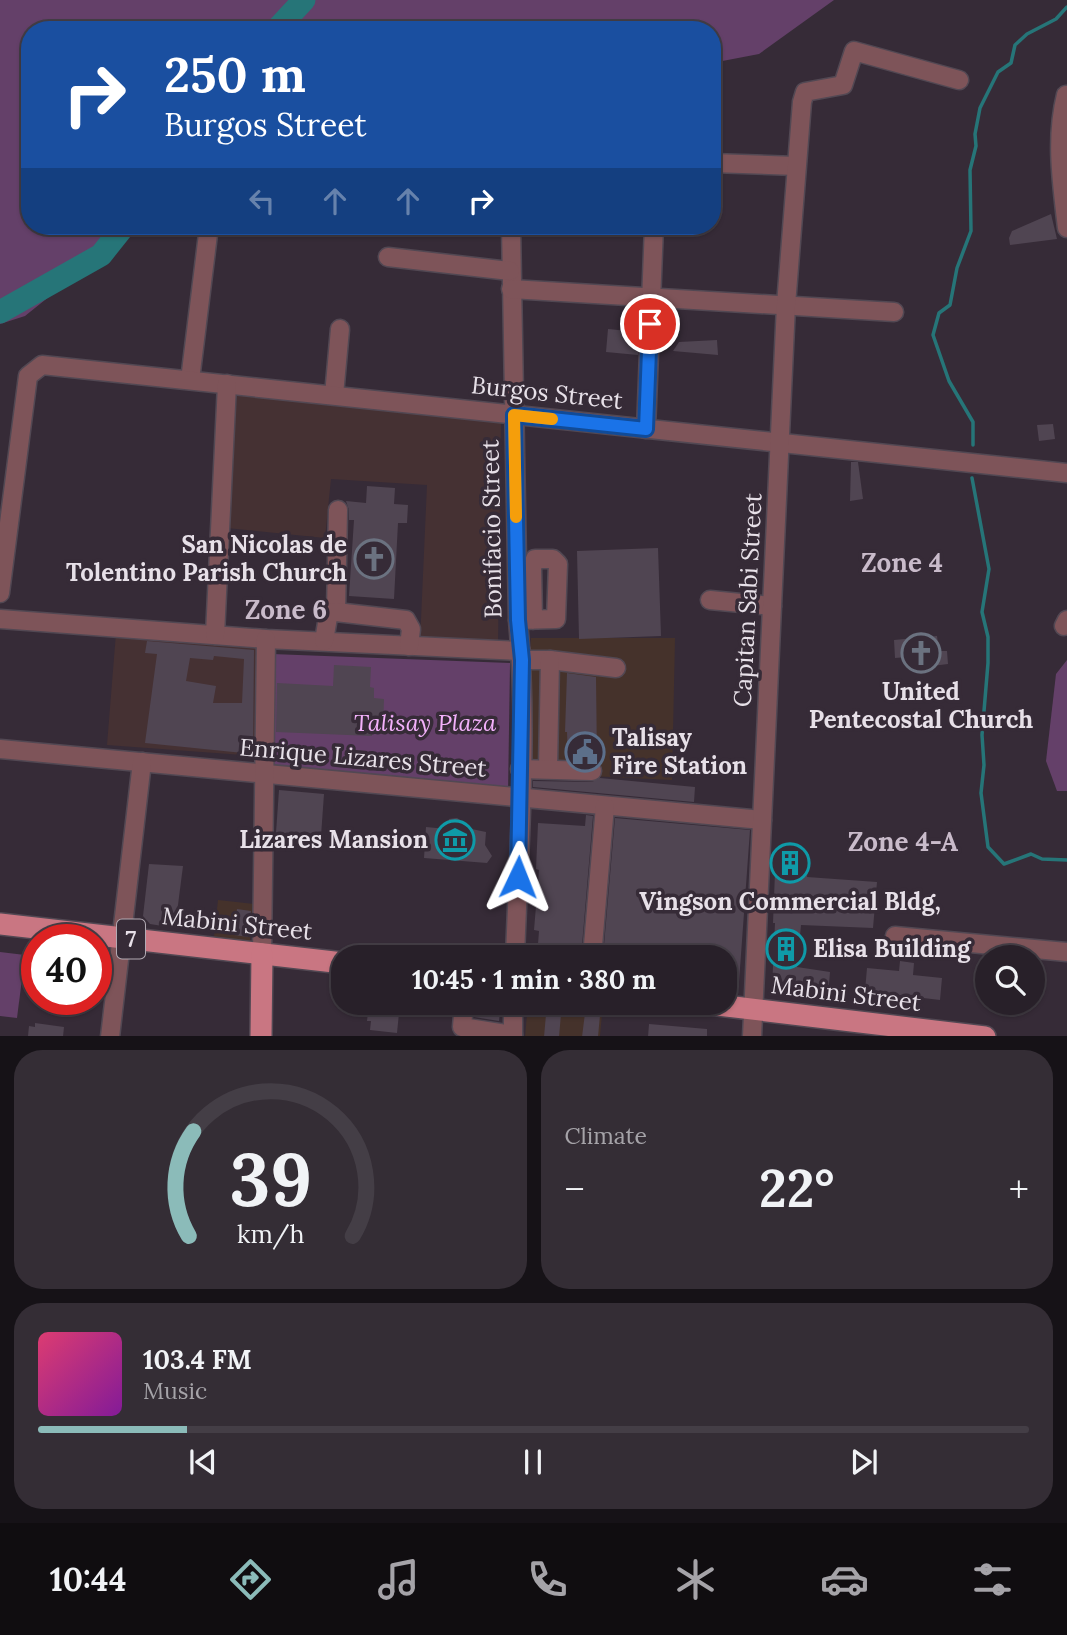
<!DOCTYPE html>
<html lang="en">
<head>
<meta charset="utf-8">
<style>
	body { margin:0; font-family:Lora,serif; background:#342d35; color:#f1f3f6; height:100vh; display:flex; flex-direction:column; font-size:26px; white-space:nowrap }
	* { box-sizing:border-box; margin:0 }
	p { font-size:23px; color:#a5a3a8 }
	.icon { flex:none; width:38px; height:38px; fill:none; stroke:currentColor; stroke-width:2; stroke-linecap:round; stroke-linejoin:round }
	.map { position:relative; height:1036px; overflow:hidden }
	.details { display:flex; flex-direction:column; gap:14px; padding:14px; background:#161217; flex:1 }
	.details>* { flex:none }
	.hud { position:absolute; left:21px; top:21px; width:700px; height:214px; border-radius:28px; box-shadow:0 2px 5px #0004,0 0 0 2px #443e46; background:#1a4fa0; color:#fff; overflow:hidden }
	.buttons { position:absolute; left:975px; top:945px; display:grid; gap:14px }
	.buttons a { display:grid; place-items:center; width:70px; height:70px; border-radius:50%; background:#282029; box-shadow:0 2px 5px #0004,0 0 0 2px #443e46; font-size:35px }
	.speed { position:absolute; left:21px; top:924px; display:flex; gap:14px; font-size:35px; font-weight:700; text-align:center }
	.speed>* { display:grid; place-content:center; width:91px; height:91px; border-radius:50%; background:#282029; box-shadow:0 2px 5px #0004,0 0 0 2px #443e46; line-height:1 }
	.speed .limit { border:10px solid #d22; background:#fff; color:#111 }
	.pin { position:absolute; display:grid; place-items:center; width:60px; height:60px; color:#fff; margin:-30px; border:4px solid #fff; border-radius:50%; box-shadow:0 2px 7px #0007 }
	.me { position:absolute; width:77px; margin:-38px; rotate:2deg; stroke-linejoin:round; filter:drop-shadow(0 0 5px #0008) }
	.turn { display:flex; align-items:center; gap:24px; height:147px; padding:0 28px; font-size:32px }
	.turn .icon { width:91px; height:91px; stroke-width:2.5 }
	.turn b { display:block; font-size:49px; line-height:60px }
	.lanes { display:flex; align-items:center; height:66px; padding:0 28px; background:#0003; justify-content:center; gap:35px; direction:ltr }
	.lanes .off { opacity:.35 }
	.big { font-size:52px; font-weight:700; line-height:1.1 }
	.details .tile { flex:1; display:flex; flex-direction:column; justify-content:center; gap:10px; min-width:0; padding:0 24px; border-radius:28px; background:#342d35 }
	.details .dial { align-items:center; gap:0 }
	.dial svg { height:182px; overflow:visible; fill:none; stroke:#443e46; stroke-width:7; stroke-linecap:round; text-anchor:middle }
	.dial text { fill:#f1f3f6; stroke:none }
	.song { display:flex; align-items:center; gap:21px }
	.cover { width:84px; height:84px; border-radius:10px; background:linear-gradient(135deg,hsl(340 70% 55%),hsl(290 70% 35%)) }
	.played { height:7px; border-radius:4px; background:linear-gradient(90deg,#8bbbb9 15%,#443e46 15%) }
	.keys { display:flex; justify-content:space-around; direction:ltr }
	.heat { display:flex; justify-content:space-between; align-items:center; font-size:38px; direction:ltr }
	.details .tiles { flex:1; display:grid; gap:14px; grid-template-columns:1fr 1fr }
	.tile:last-child { grid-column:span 2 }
	.trip { position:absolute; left:331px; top:945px; width:406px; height:70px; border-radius:28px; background:#282029; box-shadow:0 2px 5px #0004,0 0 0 2px #443e46; font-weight:700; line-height:70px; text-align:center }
	.tabs { display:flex; height:112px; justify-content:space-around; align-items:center; background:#100d10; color:#a5a3a8 }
	.tabs .icon { width:49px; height:49px }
	.tabs .current { color:#8bbbb9 }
	.tabs b { font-size:32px; color:#f1f3f6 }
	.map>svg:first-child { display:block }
	.commercial { fill:#45322b }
	.education { fill:#453133 }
	.green { fill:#644069 }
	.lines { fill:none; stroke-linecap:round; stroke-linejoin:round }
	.stream { stroke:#267578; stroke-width:3.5 }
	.river { stroke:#267578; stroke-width:23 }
	.building { fill:#504552; fill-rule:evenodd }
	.minor-casing { stroke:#524853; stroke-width:21 }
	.major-casing { stroke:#524853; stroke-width:24 }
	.minor { stroke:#7e5459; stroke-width:18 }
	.major { stroke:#c97682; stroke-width:21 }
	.route-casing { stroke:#114b97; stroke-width:18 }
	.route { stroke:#1a73e8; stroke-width:12 }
	.slow { stroke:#f59e0b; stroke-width:12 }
	.labels { text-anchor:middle; stroke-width:7; stroke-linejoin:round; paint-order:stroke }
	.shield { fill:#362b37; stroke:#b2aab3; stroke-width:2 }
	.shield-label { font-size:23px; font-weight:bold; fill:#e7e0e8 }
	.street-label { font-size:24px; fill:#e7e0e8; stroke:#362b37 }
	.poi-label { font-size:24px; font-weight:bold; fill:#e7e0e8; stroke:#362b37; text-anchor:end }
	.park-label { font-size:24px; font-style:italic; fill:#f3b1fb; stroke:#362b37 }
	.neighbourhood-label { font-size:26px; font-weight:bold; fill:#c9bbca; stroke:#362b37 }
</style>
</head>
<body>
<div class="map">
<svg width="1067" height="1037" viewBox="0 0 1067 1037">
	<rect width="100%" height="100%" fill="#362b37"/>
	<!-- commercial -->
	<g class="commercial">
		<path d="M531 638H675L672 780 529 773Z"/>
		<path d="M218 900 254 904 250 941 214 937Z"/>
		<path d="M528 1003H603L600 1036 525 1037Z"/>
	</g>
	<!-- education -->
	<g class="education">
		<path d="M237 394 501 422 498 645 420 642 427 485 331 479 325 538 227 528Z"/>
		<path d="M116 633 259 645 256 756 107 745Z"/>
	</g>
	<!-- green -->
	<g class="green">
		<path d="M0 0H834L759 54 712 63V30H30V226H124L101 255 25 316 0 324Z"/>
		<path d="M272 654 510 663 508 794 270 773Z"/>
		<path d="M1067 660V791H1057L1046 761 1056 674Z"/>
		<path d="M0 952 25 955 17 1018 0 1016Z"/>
	</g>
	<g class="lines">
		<!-- stream -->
		<g class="stream">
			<path d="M973 445V422L949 381 933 335 939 313 950 305 957 268 971 231 970 170 976 146 975 134 980 108 998 72 1011 63 1015 45 1027 34 1056 19 1067 7"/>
			<path d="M972 478 989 569 982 612 988 637V663L982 735 984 765 981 793 988 847 1004 864 1031 854 1042 859 1067 860"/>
		</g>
		<!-- river -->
		<g class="river">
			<path d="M276 30 304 0"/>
			<path d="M0 312 101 255 124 226"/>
		</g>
	</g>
	<!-- building -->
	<g class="building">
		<path d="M1051 214 1057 239 1010 245 1009 238 1012 231Z"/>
		<path d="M608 329 638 332V355L606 352Z"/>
		<path d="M717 340 718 355 673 351 679 342Z"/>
		<path d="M1053 424 1055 439 1039 441 1037 425Z"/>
		<path d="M851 462H858L863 499 850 501Z"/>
		<path d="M367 486 395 488 394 504 408 505 407 523H398L394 599 349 596 354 520H349V510L346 501 366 503Z"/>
		<path d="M658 548 661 636 579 639 577 551Z"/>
		<path d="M937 636 939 651H947L948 664 932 666 931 655 895 658 894 640Z"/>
		<path d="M147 641 254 650 253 754 145 743 157 654 145 653ZM214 656 244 659 242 703H213L216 686 186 681 190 658 213 660Z"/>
		<path d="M334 665 371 667 370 687 374 688V698L384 699 383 731 372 730V736L276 732 277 683 333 686Z"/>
		<path d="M567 673 596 677 597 760 568 759 567 732H565Z"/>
		<path d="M600 778 695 787 694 802 533 787V781L592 782Z"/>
		<path d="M279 790 324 794 320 850 275 847Z"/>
		<path d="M586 815 593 816 581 957H537L539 931 534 930 539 870 536 869 538 823 585 826Z"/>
		<path d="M457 818 460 820 462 827 486 832 485 845 492 856 487 863 424 858 426 827 447 829 449 819Z"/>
		<path d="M615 818 750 830 739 982 724 981V957H603Z"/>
		<path d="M774 851 809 854 807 877 877 882 873 928 801 925 797 967 830 972 828 997 772 988 775 923H773L775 872H772Z"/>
		<path d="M149 864 183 866 175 928 150 924 143 916Z"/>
		<path d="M237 909 251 911 248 937 234 935Z"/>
		<path d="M900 961 914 963 913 975 942 978 940 1000 865 991 867 968 899 971Z"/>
		<path d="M369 1003H400L397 1033 370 1030 371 1021H367Z"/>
		<path d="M476 1003H501L499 1021 474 1017Z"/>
		<path d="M547 1003H562L559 1037H544Z"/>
		<path d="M585 1013 600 1015 598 1037H582Z"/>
		<path d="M35 1023 64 1027 63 1037 28 1036 29 1026 35 1027Z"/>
		<path d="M649 1024 707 1029V1037H648Z"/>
	</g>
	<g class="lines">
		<!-- minor casing -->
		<g class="minor-casing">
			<g id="minor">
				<path d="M1066 95C1055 139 1062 184 1067 228"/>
				<path d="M712 163 796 166"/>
				<path d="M511 226 518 620C528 731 519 845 515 957"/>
				<path d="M388 257 510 271"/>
				<path d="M511 289 894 312"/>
				<path d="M190 380 209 226"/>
				<path d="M334 395 340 329"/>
				<path d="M646 429 654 226"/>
				<path d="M0 593 28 376 42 365 1067 473"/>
				<path d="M710 600 772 606"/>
				<path d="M336 612 338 510"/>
				<path d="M0 619 266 639 521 651"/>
				<path d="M518 620 556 619 558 564 553 559H535L532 568 533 620"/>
				<path d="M1064 626 1067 620"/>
				<path d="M215 635 227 384"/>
				<path d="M324 641 328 617 330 613 336 612 406 620 411 629 409 646"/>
				<path d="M522 660H550L616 668"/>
				<path d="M0 749 762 820"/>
				<path d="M548 768 550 660"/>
				<path d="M520 769 592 771"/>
				<path d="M895 936 1067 952"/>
				<path d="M262 954 266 639"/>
				<path d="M592 957 605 806"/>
				<path d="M464 1003 462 1027 513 1035"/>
				<path d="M110 1037 142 762"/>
				<path d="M513 1037V1003"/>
				<path d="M752 1037 786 305 802 102 805 92 843 85 854 51 959 80"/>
			</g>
		</g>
		<!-- major casing -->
		<g class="major-casing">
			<g id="major">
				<path d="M0 924 343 963"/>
				<path d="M701 1003 985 1037"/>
				<path d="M261 1037 262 954"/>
			</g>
		</g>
		<!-- minor -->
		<use href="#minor" class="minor"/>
		<!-- major -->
		<use href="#major" class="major"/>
	</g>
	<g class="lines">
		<!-- route casing -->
		<g class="route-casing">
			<path id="route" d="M518 877 522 660 518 620 514 415 646 429 650 324"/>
		</g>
		<!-- route -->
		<use href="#route" class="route"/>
		<!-- slow -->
		<path class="slow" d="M516 517 514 415 552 419"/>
	</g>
	<!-- icons -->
	<defs>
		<g id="church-ring" transform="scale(2.0125)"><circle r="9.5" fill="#362b37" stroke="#6b7280" stroke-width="1.5"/><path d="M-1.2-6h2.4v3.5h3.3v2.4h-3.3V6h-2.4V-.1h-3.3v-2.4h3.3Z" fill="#6b7280"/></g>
		<g id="civic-ring" transform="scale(2.0125)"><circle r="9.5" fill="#362b37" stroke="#5c6f8a" stroke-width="1.5"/><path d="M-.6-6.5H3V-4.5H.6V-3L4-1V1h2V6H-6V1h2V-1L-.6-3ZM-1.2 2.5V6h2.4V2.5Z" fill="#5c6f8a"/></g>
		<g id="museum-ring" transform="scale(2.0125)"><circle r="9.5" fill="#362b37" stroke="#0f9aa8" stroke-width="1.5"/><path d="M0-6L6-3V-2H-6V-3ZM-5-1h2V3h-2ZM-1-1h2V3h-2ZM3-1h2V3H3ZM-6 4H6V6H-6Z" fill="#0f9aa8"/></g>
		<g id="building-ring" transform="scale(2.0125)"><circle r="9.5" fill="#362b37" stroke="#0f9aa8" stroke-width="1.5"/><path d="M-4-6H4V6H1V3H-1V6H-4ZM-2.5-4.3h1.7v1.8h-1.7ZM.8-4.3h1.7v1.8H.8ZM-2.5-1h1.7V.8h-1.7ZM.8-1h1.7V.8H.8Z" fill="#0f9aa8"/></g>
	</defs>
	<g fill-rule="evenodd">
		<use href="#church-ring" x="374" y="559"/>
		<use href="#church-ring" x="921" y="653"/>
		<use href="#civic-ring" x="585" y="752"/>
		<use href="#museum-ring" x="455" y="840"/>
		<use href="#building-ring" x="790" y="863"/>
		<use href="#building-ring" x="786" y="949"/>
	</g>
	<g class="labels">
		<!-- shield labels -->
		<rect class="shield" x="117" y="919.5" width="28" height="39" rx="5"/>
		<g class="shield-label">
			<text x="131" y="947">7</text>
		</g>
		<!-- street labels -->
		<g class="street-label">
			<text transform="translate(547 393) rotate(6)" y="8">Burgos Street</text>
			<text transform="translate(492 529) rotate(-91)" y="8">Bonifacio Street</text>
			<text transform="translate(748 600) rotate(-87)" y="8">Capitan Sabi Street</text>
			<text transform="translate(363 758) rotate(5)" y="8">Enrique Lizares Street</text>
			<text transform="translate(237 924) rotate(6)" y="8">Mabini Street</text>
			<text transform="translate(846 994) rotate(7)" y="8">Mabini Street</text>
		</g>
		<!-- poi labels -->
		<g class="poi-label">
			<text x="347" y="553">San Nicolas de<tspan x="347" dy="28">Tolentino Parish Church</tspan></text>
			<text x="921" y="700" text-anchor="middle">United<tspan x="921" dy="28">Pentecostal Church</tspan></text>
			<text x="612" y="746" text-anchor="start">Talisay<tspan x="612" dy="28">Fire Station</tspan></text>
			<text x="428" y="848">Lizares Mansion</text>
			<text x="790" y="910" text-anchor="middle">Vingson Commercial Bldg,</text>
			<text x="813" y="957" text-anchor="start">Elisa Building</text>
		</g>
		<!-- park labels -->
		<g class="park-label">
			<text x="425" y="731">Talisay Plaza</text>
		</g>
		<!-- neighbourhood labels -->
		<g class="neighbourhood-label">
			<text x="902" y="572">Zone 4</text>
			<text x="286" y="619">Zone 6</text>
			<text x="903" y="851">Zone 4-A</text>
		</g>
	</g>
</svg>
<div class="buttons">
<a><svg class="icon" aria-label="search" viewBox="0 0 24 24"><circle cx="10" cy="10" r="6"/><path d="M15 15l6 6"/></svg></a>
</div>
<div class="speed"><div class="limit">40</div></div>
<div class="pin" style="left:650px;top:324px;background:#d93025"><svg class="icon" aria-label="arrive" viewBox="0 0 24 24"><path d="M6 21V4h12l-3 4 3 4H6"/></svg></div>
<svg class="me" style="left:518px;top:877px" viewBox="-20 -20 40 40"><path d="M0-17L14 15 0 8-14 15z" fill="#1a73e8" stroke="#fff" stroke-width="4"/></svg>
<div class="trip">10:45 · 1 min · 380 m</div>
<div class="hud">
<div class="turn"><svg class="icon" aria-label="right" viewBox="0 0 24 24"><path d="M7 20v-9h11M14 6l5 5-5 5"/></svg><div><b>250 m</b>Burgos Street</div></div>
<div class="lanes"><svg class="icon off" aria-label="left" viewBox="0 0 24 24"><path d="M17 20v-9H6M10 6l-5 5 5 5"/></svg><svg class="icon off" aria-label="ahead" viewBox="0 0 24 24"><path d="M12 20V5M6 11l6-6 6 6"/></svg><svg class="icon off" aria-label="ahead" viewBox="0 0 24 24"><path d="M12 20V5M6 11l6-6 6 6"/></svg><svg class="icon" aria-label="right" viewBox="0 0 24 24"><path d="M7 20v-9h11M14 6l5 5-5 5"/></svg></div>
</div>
</div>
<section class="details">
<div class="tiles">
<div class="tile dial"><svg viewBox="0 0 100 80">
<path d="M14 69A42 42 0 1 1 86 69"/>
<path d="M14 69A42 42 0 0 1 16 23" stroke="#8bbbb9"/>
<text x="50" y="56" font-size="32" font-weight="700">39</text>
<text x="50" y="72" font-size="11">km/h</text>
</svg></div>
<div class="tile"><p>Climate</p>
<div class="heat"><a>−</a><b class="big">22°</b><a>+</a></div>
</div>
<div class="tile">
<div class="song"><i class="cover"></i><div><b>103.4 FM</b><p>Music</p></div></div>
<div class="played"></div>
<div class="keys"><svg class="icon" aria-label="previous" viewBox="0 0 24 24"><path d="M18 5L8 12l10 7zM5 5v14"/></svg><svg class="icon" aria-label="pause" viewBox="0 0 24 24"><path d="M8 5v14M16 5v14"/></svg><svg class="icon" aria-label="next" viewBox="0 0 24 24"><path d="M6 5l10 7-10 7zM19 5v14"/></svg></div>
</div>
</div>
</section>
<nav class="tabs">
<b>10:44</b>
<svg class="icon current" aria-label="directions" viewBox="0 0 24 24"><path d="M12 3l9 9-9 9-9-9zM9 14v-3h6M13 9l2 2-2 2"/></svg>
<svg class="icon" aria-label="music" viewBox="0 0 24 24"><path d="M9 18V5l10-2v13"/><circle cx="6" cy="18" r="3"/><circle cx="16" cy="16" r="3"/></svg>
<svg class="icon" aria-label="phone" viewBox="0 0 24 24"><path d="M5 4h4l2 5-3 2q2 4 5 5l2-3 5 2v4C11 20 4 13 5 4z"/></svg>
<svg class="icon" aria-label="climate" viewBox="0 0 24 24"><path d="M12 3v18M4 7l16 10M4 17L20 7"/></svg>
<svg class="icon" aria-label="car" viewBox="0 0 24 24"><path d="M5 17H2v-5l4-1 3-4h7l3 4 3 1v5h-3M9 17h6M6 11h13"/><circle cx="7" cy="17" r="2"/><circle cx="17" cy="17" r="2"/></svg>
<svg class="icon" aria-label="filters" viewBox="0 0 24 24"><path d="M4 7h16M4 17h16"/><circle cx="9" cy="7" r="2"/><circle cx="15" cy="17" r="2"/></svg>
</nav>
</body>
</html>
